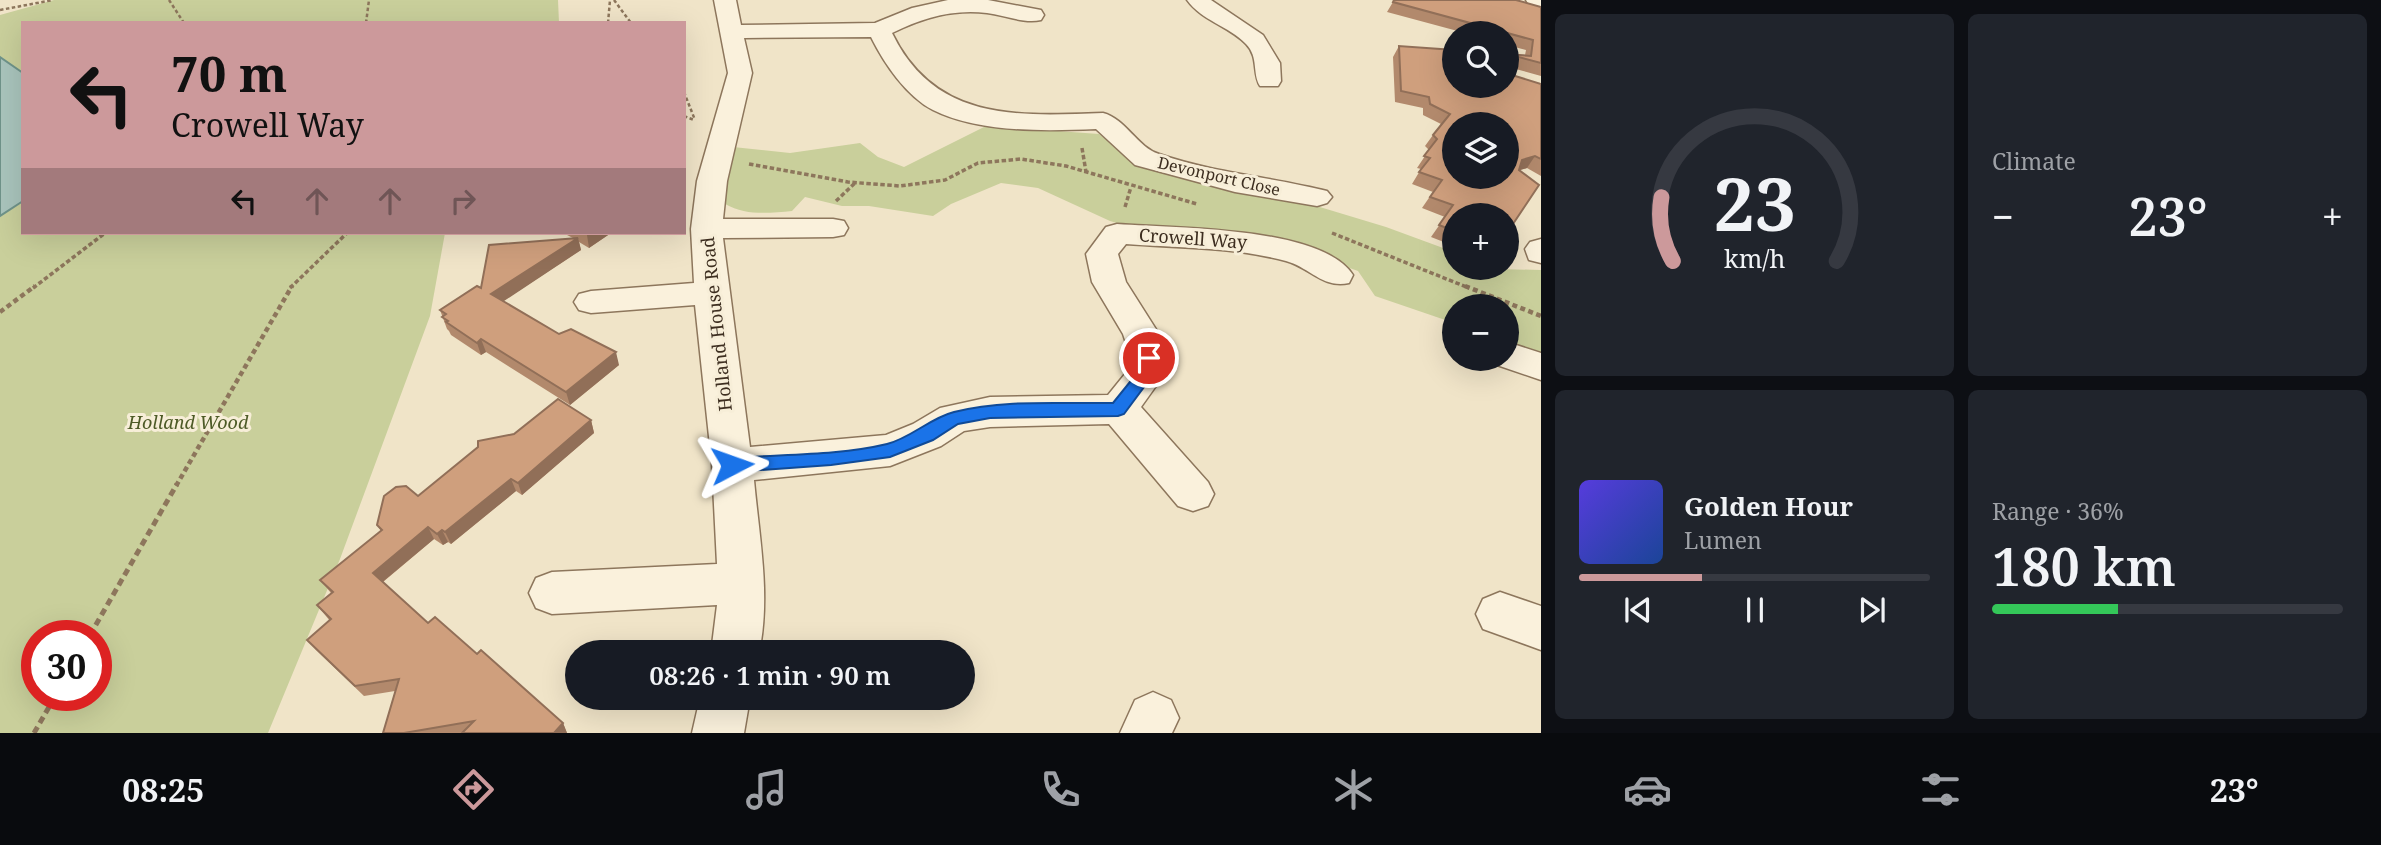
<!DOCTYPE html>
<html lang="en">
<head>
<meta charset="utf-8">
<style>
	body { margin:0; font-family:"Noto Serif",serif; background:#20242c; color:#f1f3f6; height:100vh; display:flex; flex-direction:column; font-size:26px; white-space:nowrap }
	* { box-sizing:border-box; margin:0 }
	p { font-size:23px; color:#9ea1a6 }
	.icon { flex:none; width:38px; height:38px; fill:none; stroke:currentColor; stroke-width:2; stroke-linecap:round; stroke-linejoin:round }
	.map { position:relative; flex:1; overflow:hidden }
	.panel { display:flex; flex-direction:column; gap:14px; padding:14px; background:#0d0f14; width:840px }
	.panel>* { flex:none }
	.top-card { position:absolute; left:21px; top:21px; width:665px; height:214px; border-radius:0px; box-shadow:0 7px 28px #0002; background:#cc999b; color:#111; overflow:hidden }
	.controls { position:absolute; left:1442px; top:21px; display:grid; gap:14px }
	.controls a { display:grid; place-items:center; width:77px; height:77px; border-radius:50%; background:#171b24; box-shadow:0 7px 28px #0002; font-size:35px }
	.speed { position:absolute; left:21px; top:620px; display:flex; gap:14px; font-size:35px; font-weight:700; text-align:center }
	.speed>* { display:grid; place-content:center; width:91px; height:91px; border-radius:50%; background:#171b24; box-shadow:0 7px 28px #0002; line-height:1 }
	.speed .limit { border:10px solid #d22; background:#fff; color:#111 }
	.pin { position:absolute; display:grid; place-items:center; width:60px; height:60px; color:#fff; margin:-30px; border:4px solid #fff; border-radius:50%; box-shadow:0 2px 7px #0007 }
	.me { position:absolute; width:77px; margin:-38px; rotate:86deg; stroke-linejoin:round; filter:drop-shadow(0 0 5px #0008) }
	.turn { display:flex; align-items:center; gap:24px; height:147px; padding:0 35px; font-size:32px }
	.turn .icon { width:91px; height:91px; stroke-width:2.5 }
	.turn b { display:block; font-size:49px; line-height:60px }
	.lanes { display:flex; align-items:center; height:66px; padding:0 35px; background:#0003; justify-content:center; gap:35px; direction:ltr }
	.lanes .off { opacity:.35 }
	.big { font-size:52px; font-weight:600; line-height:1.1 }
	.panel .tile { flex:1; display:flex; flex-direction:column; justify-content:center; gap:10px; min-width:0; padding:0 24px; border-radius:10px; background:#20242c }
	.panel .dial { align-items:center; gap:0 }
	.dial svg { height:182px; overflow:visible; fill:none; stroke:#363941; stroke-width:7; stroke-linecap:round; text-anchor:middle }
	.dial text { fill:#f1f3f6; stroke:none }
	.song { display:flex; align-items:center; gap:21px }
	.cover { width:84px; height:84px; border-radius:10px; background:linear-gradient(135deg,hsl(250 70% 55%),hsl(220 70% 35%)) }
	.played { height:7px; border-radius:4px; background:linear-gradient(90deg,#cc999b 35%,#363941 35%) }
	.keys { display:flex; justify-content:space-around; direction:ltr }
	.heat { display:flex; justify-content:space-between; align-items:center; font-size:38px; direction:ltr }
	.charge { height:10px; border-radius:5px; background:linear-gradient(90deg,#34c759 36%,#363941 0) }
	.panel .tiles { flex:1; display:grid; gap:14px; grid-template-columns:repeat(2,1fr) }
	.trip { position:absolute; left:565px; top:640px; width:410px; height:70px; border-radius:35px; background:#171b24; box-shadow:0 7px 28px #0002; font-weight:600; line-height:70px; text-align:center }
	.tabs { display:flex; height:112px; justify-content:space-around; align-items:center; background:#090b0e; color:#9ea1a6 }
	.tabs .icon { width:49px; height:49px }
	.tabs .selected { color:#cc999b }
	.tabs b { font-size:32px; color:#f1f3f6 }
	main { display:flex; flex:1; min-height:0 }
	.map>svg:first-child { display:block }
	.green { fill:#c9cf9b; fill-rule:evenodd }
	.water { fill:#a9c4bc; stroke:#6f938a; stroke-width:2 }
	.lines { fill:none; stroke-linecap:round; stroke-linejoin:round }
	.minor-casing { stroke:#8d765c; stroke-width:3 }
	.path-far3 { stroke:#8d765c; stroke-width:2.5; stroke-dasharray:3.5 2.5; stroke-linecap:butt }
	.path-far2 { stroke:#8d765c; stroke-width:3.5; stroke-dasharray:4.5 2.5; stroke-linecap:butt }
	.path-far1 { stroke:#8d765c; stroke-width:4.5; stroke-dasharray:5 3.5; stroke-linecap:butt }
	.path { stroke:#8d765c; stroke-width:5; stroke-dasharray:7 4.5; stroke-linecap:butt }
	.minor { fill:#faf1dc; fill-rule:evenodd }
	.wall { fill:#b2896c }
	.shaded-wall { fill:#916f58 }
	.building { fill:#cf9f7d; stroke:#916f58; stroke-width:2; fill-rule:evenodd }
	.route { fill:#1a73e8; stroke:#114b97; stroke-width:2 }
	.labels { text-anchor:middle; stroke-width:6; stroke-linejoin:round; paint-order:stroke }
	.far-street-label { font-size:16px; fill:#3d2e20; stroke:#f7eed8 }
	.street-label { font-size:18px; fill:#3d2e20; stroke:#f7eed8 }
	.park-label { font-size:18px; font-style:italic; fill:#4d5a26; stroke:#f7eed8 }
</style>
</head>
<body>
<main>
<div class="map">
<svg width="1541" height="733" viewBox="0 0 1541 733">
	<rect width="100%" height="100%" fill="#f0e4c8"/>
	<!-- green -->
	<g class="green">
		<path d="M54 0H558L559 23H23V73L0 57V15Z"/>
		<path d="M986 126 1099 134 1144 168 1224 189 1290 198 1386 227 1454 252V268L1541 270V355L1507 343V306H1454V323L1375 296 1358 271 1257 235 1207 229 1130 227 1110 221 1038 188 1001 183 951 204 933 216 869 206H842L805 197 792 211C769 213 746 216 725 204L726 173 733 147 790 153 860 143 878 157 904 167Z"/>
		<path d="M23 202V233H445L430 316 340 559 268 733H0V216ZM37 635H96V695H37Z"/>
	</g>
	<!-- water -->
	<path class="water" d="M0 57 23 73V201L0 216Z"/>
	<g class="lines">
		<!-- minor casing -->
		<g class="minor-casing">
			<g id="minor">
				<path d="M714 0H736L741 25 875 23 912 8 948 0H988L1041 10 1044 15 1041 20C1024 24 1004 15 987 13 952 9 923 18 892 33 935 122 1017 116 1103 113 1126 119 1137 147 1159 154 1214 173 1272 177 1327 191L1332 197 1327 203 1317 206 1235 192 1135 165 1096 129C1045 131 979 133 933 110 906 96 884 63 871 37L744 38 752 73 727 181 723 219H833L844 221 848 228 844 235 833 237 723 238 750 447 886 435 913 424 940 408 990 397 1108 395 1125 374 1131 358 1123 334 1092 282 1086 254 1106 227 1117 224C1172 228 1322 226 1353 275L1349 283C1323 289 1309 267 1286 261 1234 247 1179 248 1126 244L1118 254 1126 282 1159 334 1167 358 1161 379 1141 407 1208 482 1214 494 1208 506 1193 511 1178 506 1109 424 990 427 964 431 941 446 890 466 754 480C759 536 771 596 759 653H711L717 605 552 614 536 608 529 593 536 578 552 572 717 564 712 465 695 305 591 313 579 310 574 302 579 294 591 291 694 283 691 229 697 181 728 73Z"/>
				<path d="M1187 0H1211L1263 35 1280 63 1281 81 1278 86H1260C1252 74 1259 57 1246 44 1229 26 1202 21 1187 0Z"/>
				<path d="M1526 0H1541V7L1529 5Z"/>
				<path d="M1541 239V263L1529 260 1525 249 1530 242Z"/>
				<path d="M1507 342 1541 353V380L1494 364 1491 359H1507Z"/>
				<path d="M1500 592 1541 606V650L1483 629 1476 614 1483 599Z"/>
				<path d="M1153 692 1171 700 1179 718 1172 733H1120L1135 700Z"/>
				<path d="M700 698H750L744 733H692Z"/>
			</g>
		</g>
		<!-- path-far3 -->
		<g class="path-far3">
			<path d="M169 0 184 23"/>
			<path d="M614 0 631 23"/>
			<path d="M0 10 53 0"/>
			<path d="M366 23 369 0"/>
			<path d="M608 23 610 0"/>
			<path d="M684 92 695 120"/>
			<path d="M684 116 694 120"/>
		</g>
		<!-- path-far2 -->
		<g class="path-far2">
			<path d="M1082 148 1086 172"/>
			<path d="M749 164 848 182 900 186 945 180 978 163 1021 159 1066 166 1197 204"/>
			<path d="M836 201 855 183"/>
			<path d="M1125 207 1131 187"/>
			<path d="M1332 233 1469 288"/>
			<path d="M33 288 105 233"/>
			<path d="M290 288 347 233"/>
		</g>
		<!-- path-far1 -->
		<g class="path-far1">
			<path d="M1465 286 1541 316"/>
			<path d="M0 312 35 286"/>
			<path d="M176 486 292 286"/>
		</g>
		<!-- path -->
		<g class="path">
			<path d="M90 635 177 484"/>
			<path d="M34 733 56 695"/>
		</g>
		<!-- minor -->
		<use href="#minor" class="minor"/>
	</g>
	<!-- wall -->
	<g class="wall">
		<path d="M1393 2 1541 7V76L1512 68V75L1541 84V176L1527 168 1519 170 1454 215V246L1431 237 1445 217 1422 208 1433 192 1412 184 1421 169 1417 168 1429 150 1425 146 1441 124 1423 115V108L1395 102 1393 57 1399 46 1525 55 1526 50 1507 45V33H1465L1387 12Z"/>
		<path d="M563 233H611L589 248 579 242 581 250 503 301 559 334 619 365 570 405 486 352 481 355 451 335 449 331 447 329 440 310 573 238Z"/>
		<path d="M591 420 594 433 522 495 516 491 451 544 448 542 443 545 434 539 383 582 428 623 477 654 563 723 567 733H383L395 691 364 696 316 650 307 640 330 621 317 605 331 593 320 580 381 531 377 525 418 496Z"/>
	</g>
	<!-- shaded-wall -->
	<g class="shaded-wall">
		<path d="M1535 156 1527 168 1514 172 1522 160Z"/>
		<path d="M591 233H611L589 248 587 235Z"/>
		<path d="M578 238 581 250 495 307 491 294Z"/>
		<path d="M481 339 486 352 481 355 477 343Z"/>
		<path d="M616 352 619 365 570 405 566 392Z"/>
		<path d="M591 420 594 433 522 495 518 483Z"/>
		<path d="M511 479 516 491 451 544 445 532Z"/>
		<path d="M428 527 434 539 380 584 373 573Z"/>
		<path d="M442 530 448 542 443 545 437 534Z"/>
		<path d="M563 723 567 733H554Z"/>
	</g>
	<!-- building -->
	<g class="building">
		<path d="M1394 0H1516L1541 7V63L1515 56 1511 58 1512 75 1541 84V159L1535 156 1522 160 1519 170 1539 185 1507 233V215H1454V231L1439 225 1453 205 1430 197 1442 180 1419 172 1430 158 1424 156 1437 139 1433 135 1450 114 1430 104 1429 97 1401 91 1399 46 1454 50V86H1507V54L1531 56 1533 40 1393 2ZM1454 124H1507V177H1454Z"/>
		<path d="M578 238 491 294 559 334 571 329 616 352 566 392 481 339 477 343 446 322 448 321 442 317 446 314 440 310 477 286 481 288 489 245Z"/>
		<path d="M558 399 591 420 518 483 511 479 445 532 442 530 437 534 428 527 373 573 428 623 435 617 477 654 481 650 563 723 554 733H462L474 721 404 733H383L399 679 355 686 307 640 331 619 317 605 333 592 320 580 382 530 377 525 384 496 396 487 406 486 418 496 478 447V441L514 434Z"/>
	</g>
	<!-- route -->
	<path class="route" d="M1149 352 1157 358 1147 383 1124 414 1118 416 990 418 958 424 933 440 890 457 831 465 732 472 724 465 732 458C783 454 837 456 887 444 911 438 930 418 954 412 1005 399 1061 404 1113 403L1134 377 1144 354Z"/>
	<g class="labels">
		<!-- far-street labels -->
		<g class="far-street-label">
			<text transform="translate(1219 176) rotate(13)" y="6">Devonport Close</text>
		</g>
		<!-- street labels -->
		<g class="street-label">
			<text transform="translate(1193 239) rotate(4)" y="6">Crowell Way</text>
			<text transform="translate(717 324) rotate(-96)" y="6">Holland House Road</text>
		</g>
		<!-- park labels -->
		<g class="park-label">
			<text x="188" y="429">Holland Wood</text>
		</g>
	</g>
</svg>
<div class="controls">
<a><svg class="icon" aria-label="search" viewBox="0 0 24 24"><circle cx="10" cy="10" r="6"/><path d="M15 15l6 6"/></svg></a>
<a><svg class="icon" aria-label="layers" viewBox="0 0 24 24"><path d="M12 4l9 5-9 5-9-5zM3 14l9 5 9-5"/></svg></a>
<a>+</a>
<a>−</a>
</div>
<div class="speed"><div class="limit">30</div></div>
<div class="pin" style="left:1149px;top:358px;background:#d93025"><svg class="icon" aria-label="arrive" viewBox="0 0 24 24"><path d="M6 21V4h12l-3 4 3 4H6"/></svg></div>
<svg class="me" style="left:732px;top:465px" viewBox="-20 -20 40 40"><path d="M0-17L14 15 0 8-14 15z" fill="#1a73e8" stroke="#fff" stroke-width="4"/></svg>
<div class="trip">08:26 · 1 min · 90 m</div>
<div class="top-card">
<div class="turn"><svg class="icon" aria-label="left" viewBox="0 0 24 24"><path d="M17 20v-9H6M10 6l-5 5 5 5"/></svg><div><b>70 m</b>Crowell Way</div></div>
<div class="lanes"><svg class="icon" aria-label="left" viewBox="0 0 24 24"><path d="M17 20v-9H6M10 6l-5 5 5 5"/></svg><svg class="icon off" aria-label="ahead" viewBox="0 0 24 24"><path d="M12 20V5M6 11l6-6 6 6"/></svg><svg class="icon off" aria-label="ahead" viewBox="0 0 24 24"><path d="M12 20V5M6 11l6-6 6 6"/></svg><svg class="icon off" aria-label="right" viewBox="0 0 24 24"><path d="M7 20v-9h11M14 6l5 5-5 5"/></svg></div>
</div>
</div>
<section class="panel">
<div class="tiles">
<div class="tile dial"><svg viewBox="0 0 100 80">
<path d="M14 69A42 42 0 1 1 86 69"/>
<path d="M14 69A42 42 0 0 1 9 41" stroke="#cc999b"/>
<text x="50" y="56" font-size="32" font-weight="700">23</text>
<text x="50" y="72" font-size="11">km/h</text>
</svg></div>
<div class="tile"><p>Climate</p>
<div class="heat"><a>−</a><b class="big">23°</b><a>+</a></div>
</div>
<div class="tile">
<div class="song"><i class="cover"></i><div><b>Golden Hour</b><p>Lumen</p></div></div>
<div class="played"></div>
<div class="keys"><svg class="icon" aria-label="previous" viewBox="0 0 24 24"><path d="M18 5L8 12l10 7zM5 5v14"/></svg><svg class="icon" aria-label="pause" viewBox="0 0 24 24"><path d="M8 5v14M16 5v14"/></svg><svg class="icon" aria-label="next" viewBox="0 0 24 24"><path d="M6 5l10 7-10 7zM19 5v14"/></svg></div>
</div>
<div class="tile"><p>Range · 36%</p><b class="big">180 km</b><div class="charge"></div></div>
</div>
</section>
</main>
<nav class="tabs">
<b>08:25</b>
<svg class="icon selected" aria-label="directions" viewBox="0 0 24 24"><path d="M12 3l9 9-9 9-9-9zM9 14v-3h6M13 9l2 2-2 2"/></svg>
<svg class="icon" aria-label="music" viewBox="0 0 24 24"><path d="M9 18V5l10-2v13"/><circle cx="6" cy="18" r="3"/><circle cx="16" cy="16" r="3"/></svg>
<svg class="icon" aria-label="phone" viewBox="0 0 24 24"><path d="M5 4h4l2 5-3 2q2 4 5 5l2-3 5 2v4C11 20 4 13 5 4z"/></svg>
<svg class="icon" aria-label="climate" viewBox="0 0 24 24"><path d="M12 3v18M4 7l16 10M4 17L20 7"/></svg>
<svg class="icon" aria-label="car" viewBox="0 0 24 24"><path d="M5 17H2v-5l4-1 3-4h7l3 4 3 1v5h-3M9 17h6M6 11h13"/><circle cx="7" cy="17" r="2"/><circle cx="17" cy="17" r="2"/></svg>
<svg class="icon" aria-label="filters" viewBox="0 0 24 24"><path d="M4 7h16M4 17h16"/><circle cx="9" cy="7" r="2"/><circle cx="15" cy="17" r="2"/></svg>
<b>23°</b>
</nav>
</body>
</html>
